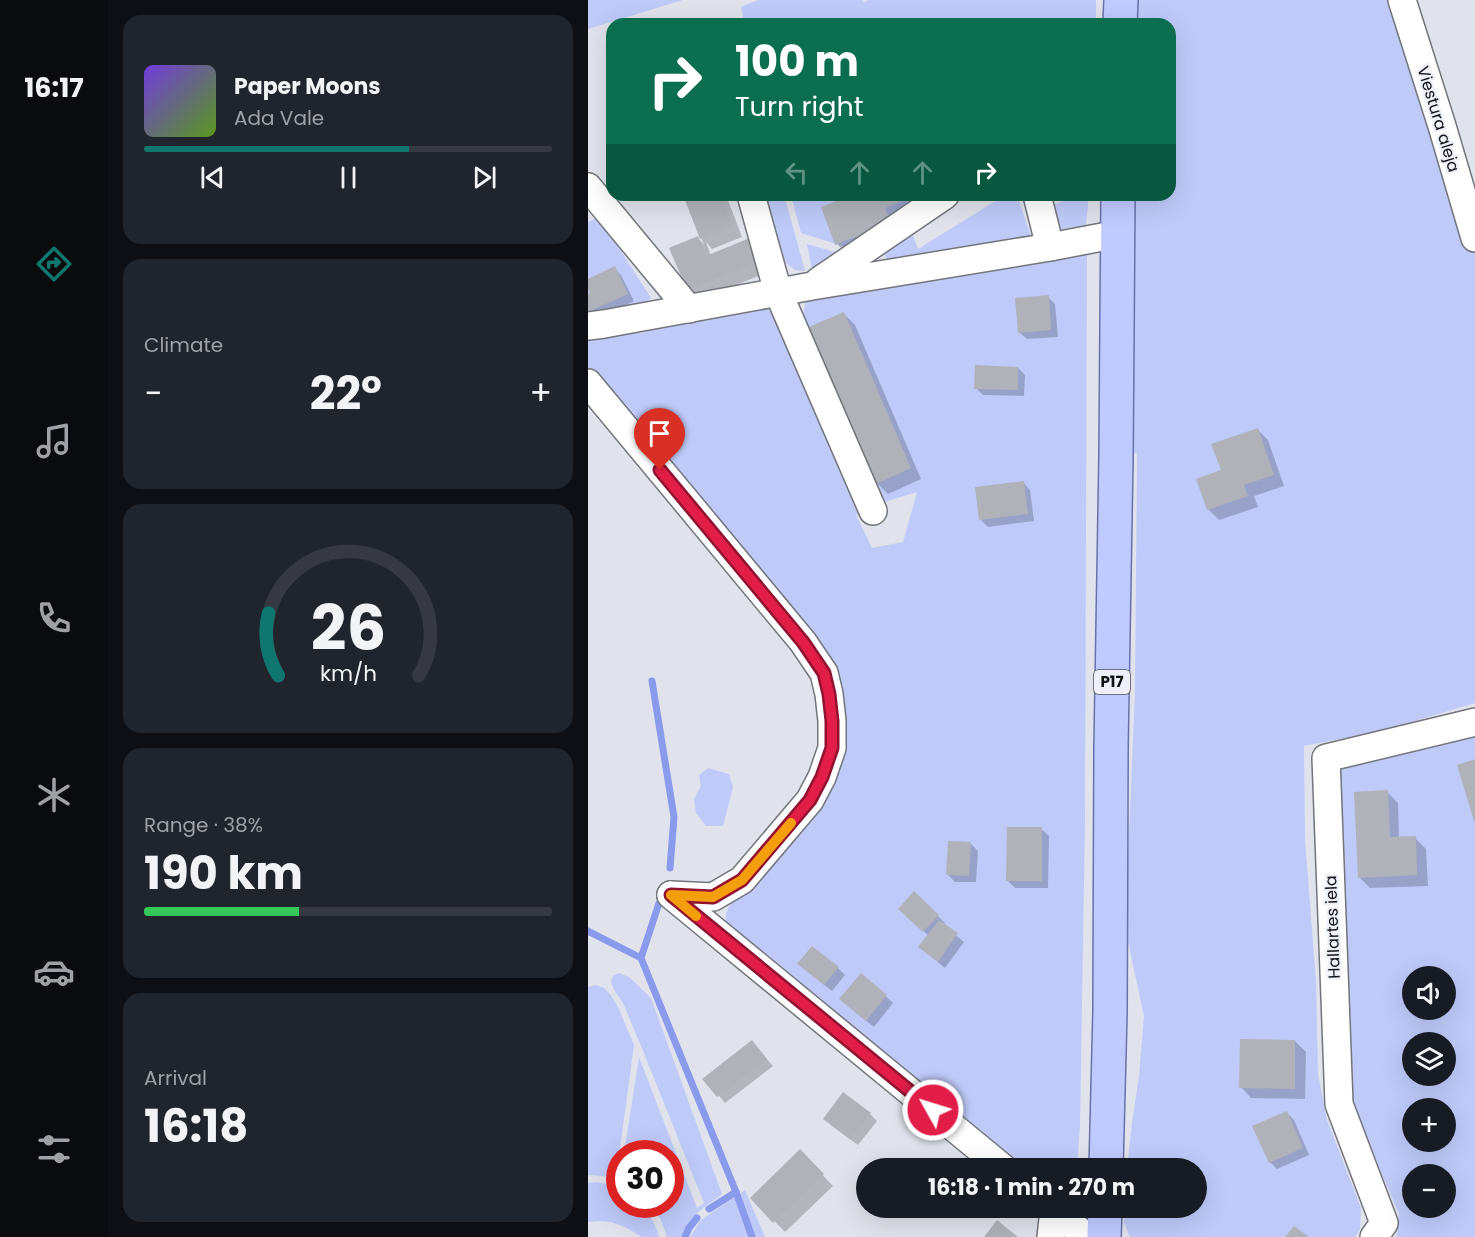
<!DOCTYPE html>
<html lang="en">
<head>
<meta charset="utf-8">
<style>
	body { margin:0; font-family:Poppins,sans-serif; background:#20242c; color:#f1f3f6; height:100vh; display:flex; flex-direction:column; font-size:22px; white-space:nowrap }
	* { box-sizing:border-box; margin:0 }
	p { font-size:20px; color:#9ea1a6 }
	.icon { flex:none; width:33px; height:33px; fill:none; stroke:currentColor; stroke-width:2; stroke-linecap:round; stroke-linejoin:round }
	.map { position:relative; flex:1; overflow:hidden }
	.panel { display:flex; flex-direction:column; gap:15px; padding:15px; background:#0d0f14; width:480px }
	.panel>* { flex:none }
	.top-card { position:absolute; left:18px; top:18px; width:570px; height:183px; border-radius:18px; box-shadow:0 6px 24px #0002; background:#0b6e4f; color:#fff; overflow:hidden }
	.controls { position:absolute; left:814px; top:966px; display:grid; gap:12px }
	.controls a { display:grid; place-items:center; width:54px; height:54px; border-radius:50%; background:#171b24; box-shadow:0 6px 24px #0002; font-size:30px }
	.speed { position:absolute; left:18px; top:1140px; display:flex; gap:12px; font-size:30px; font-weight:700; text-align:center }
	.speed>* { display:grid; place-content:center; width:78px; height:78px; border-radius:50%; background:#171b24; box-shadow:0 6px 24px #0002; line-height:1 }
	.speed .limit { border:9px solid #d22; background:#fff; color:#111 }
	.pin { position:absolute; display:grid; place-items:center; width:51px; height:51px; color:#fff; margin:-62px -26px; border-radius:50% 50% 50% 0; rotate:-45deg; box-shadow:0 0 6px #0007 }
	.pin .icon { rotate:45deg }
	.me { position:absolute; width:66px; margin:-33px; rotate:309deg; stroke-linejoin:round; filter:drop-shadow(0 0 4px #0008) }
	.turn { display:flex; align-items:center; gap:21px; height:126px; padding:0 30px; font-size:27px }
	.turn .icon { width:78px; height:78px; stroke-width:2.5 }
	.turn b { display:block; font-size:42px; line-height:51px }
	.lanes { display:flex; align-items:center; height:57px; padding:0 30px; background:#0003; justify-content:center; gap:30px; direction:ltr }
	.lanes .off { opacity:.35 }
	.big { font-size:45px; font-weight:700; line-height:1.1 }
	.panel .widget { flex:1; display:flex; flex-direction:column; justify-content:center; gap:9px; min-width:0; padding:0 21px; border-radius:18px; background:#20242c }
	.panel .dial { align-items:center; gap:0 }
	.dial svg { height:156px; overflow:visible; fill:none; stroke:#363941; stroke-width:7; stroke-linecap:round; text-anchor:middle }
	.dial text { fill:#f1f3f6; stroke:none }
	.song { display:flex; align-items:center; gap:18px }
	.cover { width:72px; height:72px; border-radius:9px; background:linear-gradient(135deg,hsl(260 70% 55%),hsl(90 70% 35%)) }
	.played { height:6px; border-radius:3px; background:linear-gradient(90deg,#0f766e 65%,#363941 65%) }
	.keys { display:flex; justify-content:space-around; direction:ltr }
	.heat { display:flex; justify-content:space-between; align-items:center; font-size:33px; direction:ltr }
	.charge { height:9px; border-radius:4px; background:linear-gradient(90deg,#34c759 38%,#363941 0) }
	.trip { position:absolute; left:268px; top:1158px; width:351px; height:60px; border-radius:30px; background:#171b24; box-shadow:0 6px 24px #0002; font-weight:700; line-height:60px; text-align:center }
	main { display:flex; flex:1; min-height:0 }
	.menu { display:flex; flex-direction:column; width:108px; justify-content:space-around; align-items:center; background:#090b0e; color:#9ea1a6 }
	.menu .icon { width:42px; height:42px }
	.menu .on { color:#0f766e }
	.menu b { font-size:27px; color:#f1f3f6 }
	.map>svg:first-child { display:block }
	.green { fill:#bfcaf9; fill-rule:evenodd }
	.shadow { fill:#0003 }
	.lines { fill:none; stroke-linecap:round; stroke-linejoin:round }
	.stream { stroke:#8a9aed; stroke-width:7 }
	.building { fill:#b0b2ba }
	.minor-casing { stroke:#73757c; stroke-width:30 }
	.major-casing { stroke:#6772ab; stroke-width:36 }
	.minor { stroke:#fff; stroke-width:27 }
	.major { stroke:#c0cafe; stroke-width:33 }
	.route-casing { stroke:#92132f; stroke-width:15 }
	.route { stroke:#e11d48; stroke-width:10 }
	.slow { stroke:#f59e0b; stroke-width:10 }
	.labels { text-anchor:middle; stroke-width:4.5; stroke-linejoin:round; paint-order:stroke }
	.shield { fill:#eef0f9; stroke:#525357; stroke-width:1.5 }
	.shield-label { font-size:15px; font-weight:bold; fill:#0f1012 }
	.street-label { font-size:16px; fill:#0f1012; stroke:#eef0f9 }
</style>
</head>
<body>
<main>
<nav class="menu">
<b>16:17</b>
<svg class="icon on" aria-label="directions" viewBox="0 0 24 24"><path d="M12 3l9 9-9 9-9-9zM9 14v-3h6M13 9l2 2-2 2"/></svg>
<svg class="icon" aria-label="music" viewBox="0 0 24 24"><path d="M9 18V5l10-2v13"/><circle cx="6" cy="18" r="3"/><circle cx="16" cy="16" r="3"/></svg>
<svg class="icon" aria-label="phone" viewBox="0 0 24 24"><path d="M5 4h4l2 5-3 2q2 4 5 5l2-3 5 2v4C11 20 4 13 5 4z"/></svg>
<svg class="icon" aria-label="climate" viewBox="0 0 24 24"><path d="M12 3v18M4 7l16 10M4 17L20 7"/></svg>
<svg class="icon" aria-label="car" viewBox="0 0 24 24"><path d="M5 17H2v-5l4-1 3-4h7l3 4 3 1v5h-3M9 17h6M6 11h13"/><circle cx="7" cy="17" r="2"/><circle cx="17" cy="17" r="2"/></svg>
<svg class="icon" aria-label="filters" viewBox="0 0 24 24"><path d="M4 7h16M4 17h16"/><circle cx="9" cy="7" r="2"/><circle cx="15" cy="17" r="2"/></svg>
</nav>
<section class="panel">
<div class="widget">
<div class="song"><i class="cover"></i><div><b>Paper Moons</b><p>Ada Vale</p></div></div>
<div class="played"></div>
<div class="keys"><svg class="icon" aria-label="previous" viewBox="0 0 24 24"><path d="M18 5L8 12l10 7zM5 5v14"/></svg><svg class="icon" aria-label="pause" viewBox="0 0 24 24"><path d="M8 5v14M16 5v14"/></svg><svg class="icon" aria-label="next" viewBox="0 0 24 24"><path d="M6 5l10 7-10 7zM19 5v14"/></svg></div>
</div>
<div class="widget"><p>Climate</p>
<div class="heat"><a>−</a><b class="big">22°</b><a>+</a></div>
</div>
<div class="widget dial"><svg viewBox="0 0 100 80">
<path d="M14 69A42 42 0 1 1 86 69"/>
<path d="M14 69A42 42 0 0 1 9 37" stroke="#0f766e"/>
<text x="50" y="56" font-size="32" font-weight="700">26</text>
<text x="50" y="72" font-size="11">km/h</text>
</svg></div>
<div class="widget"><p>Range · 38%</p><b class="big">190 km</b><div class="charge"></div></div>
<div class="widget"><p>Arrival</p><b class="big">16:18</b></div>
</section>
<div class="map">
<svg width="887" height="1237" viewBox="0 0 887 1237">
	<rect width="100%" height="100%" fill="#e1e3ec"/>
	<!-- green -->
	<g class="green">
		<path d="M0 0H95L0 29Z"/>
		<path d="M170 0H274L276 2 281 0H508V23L505 24H157L153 7Z"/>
		<path d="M533 0H813L887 242V703L797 730 716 746 717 840 728 981 730 1074 739 1120 773 1208 772 1230 767 1237H542L536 1223 537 1208H609V1168H539L544 1123 551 1076 556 1016 540 942 539 878 547 693 549 453 528 457 530 195H582V24H532Z"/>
		<path d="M175 195H196L217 271 207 270 194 260Z"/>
		<path d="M203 195H346L264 249 213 233Z"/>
		<path d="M417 195H429L443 236 302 263 293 250 324 233 330 249Z"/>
		<path d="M477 195H501L498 225 462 231 456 208 478 200Z"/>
		<path d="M11 217 63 298 42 313 52 334 88 321 172 304 183 312 274 513 268 515 284 548 315 542 329 492 290 504 215 317 218 297 485 252 499 255 497 821 492 1126 489 1168H427L137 929 138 913 150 888 243 775 239 665 0 370V222Z"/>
		<path d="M219 244 251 253 225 274Z"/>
		<path d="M887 727V1237H808L811 1214 763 1103 750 771 771 759ZM825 976H858V1010H825ZM825 1042H858V1076H825ZM825 1108H858V1142H825ZM825 1174H858V1208H825Z"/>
		<path d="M120 768 141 774 145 787 135 826H118L108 813 106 799 113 786 111 775Z"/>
		<path d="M31 973 41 977 63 998 134 1194 109 1213 94 1237H79L73 1220 63 1205 82 1204V1154L36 1153 51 1057 109 1208 116 1203 53 1046 35 1003 26 990 23 982 25 976Z"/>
		<path d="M8 985 16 988 23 995 30 1007 46 1045 28 1178 25 1177 0 1175V987Z"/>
		<path d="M9 1182 27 1186 31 1189 32 1204 53 1205C62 1215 68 1224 71 1237H54L39 1228 23 1222 10 1221 0 1222V1183Z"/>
		<path d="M157 1190 177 1237H102L113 1220Z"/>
	</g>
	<!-- shadow -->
	<g class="shadow">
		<path d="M97 195H138L154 237 124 249 118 242 123 256 168 237 188 269 111 300 100 289 110 238 116 245Z"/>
		<path d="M268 195H358L263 258 249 244Z"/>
		<path d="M26 268 33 275 46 301 8 319 0 310V296L4 294 0 285V280Z"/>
		<path d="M460 297 467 304 470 337 439 339 431 332Z"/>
		<path d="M256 314 267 325 333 479 300 494 289 483Z"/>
		<path d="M430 368 437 375 436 396 395 395 388 388Z"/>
		<path d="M669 429 680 440 696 486 666 496 670 507 631 520 620 509 635 471Z"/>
		<path d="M435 482 442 490 446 521 400 527 393 520Z"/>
		<path d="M799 792 810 803 811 838H827L838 849 840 886 782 888 772 878Z"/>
		<path d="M453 829 461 836 460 888H427L420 881Z"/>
		<path d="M383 844 390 851 388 882H367L359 874Z"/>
		<path d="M326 893 357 923 355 925 376 942 357 968 332 947 341 936 312 909Z"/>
		<path d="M250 968 257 975 244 991 219 971Z"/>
		<path d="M274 975 305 1003 286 1027 260 1006Z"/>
		<path d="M707 1041 718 1052 717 1099 663 1098 653 1087Z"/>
		<path d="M164 1042 185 1066 137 1103 117 1079Z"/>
		<path d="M699 1113 706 1120 721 1155 689 1169 682 1162Z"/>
		<path d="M282 1114 289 1121 270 1145 244 1126 237 1119Z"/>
		<path d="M212 1151 245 1186 197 1232 164 1198Z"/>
	</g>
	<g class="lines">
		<!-- stream -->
		<g class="stream">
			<path d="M64 681 86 817 82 868"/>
			<path d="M71 903 53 958 148 1192 164 1237"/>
			<path d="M0 931 53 958"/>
			<path d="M121 1209 148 1192"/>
			<path d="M97 1237 101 1228 109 1218"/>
		</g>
	</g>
	<!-- building -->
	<g class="building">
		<path d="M95 195H132L144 226 112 239Z"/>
		<path d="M264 195H329L297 208 303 223 247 245 233 207Z"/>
		<path d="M169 235 178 258 99 290 81 248 110 236 118 256Z"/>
		<path d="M27 266 40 294 0 312V294L2 293 0 289V279Z"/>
		<path d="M461 295 463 330 430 333 427 298Z"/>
		<path d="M256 312 323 468 288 484 221 327Z"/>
		<path d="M387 365 430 367V390L386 389Z"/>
		<path d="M670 428 686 475 656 485 660 496 619 510 608 479 633 470 623 444Z"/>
		<path d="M436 481 440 514 391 520 387 487Z"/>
		<path d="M887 759V821H886L869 765Z"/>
		<path d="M800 790 802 837 828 836 829 875 770 878 766 792Z"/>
		<path d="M419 827H454V881H418Z"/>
		<path d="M360 841 383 842 381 876 358 875Z"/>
		<path d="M326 891 351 915 335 932 310 909Z"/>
		<path d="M351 920 370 933 350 962 330 947Z"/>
		<path d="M224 946 251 967 236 985 209 964Z"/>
		<path d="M273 973 299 995 278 1021 251 999Z"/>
		<path d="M652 1039 707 1040V1089L651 1088Z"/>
		<path d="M164 1040 179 1059 129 1097 114 1079Z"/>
		<path d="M255 1092 283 1113 262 1139 235 1119Z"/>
		<path d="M699 1111 715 1148 681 1163 664 1126Z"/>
		<path d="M212 1149 236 1174 185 1223 162 1198Z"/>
		<path d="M409 1220 430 1237H396Z"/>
		<path d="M706 1226 721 1237H697Z"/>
	</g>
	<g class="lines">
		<!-- minor casing -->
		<g class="minor-casing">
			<g id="minor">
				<path d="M814 0 854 126 887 238"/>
				<path d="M0 187 101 309"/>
				<path d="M163 195 190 292 285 511"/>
				<path d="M449 195 462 247"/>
				<path d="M231 281 357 195"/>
				<path d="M0 326 16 324 224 286 462 247 530 234"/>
				<path d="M0 383 215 642 236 673 241 694 244 721V748L234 777 222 800 154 880 125 897 83 895"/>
				<path d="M83 895 415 1168"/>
				<path d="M463 1208 499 1237"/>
				<path d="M463 1237 466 1210"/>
				<path d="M786 1237 796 1223 751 1104 738 758 887 722"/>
			</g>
		</g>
		<!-- major casing -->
		<g class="major-casing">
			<g id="major">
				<path d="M532 24 533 0"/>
				<path d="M518 1168 522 1012 523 748 528 457 530 195"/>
				<path d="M516 1237 517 1208"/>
			</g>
		</g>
		<!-- minor -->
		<use href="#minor" class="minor"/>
		<!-- major -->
		<use href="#major" class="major"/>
	</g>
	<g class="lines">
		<!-- route casing -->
		<g class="route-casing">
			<path id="route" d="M72 470 215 642 236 673 241 694 244 721V748L234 777 222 800 154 880 125 897 83 895 345 1110"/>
		</g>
		<!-- route -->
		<use href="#route" class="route"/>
		<!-- slow -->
		<path class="slow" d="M108 916 83 895 125 897 154 880 203 823"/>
	</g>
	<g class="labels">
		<!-- shield labels -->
		<rect class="shield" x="506" y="670" width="36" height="24" rx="4.5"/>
		<g class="shield-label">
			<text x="524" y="687">P17</text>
		</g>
		<!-- street labels -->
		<g class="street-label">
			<text transform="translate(851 119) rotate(73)" y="6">Viestura aleja</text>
			<text transform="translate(744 927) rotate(-92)" y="6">Hallartes iela</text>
		</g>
	</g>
</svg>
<div class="controls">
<a><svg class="icon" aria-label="sound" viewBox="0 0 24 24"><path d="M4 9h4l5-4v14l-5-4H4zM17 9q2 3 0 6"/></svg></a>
<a><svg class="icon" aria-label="layers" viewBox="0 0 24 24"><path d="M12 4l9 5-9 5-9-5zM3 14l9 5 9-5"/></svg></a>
<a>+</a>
<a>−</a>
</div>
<div class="speed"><div class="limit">30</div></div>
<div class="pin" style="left:72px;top:470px;background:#d93025"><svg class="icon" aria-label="arrive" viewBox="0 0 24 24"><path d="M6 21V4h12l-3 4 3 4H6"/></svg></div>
<svg class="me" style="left:345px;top:1110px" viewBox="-20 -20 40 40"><circle r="17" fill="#e11d48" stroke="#fff" stroke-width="3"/><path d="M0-11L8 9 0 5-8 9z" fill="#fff"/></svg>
<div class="trip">16:18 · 1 min · 270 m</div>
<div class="top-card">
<div class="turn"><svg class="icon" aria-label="right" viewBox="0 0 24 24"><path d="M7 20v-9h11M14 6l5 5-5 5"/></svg><div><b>100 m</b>Turn right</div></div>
<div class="lanes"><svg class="icon off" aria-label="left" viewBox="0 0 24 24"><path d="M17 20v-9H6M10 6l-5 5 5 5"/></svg><svg class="icon off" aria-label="ahead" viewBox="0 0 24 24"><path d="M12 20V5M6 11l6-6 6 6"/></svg><svg class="icon off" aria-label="ahead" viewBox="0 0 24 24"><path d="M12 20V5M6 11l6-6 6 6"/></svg><svg class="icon" aria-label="right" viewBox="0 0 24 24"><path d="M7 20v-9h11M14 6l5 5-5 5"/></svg></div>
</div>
</div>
</main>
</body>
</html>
